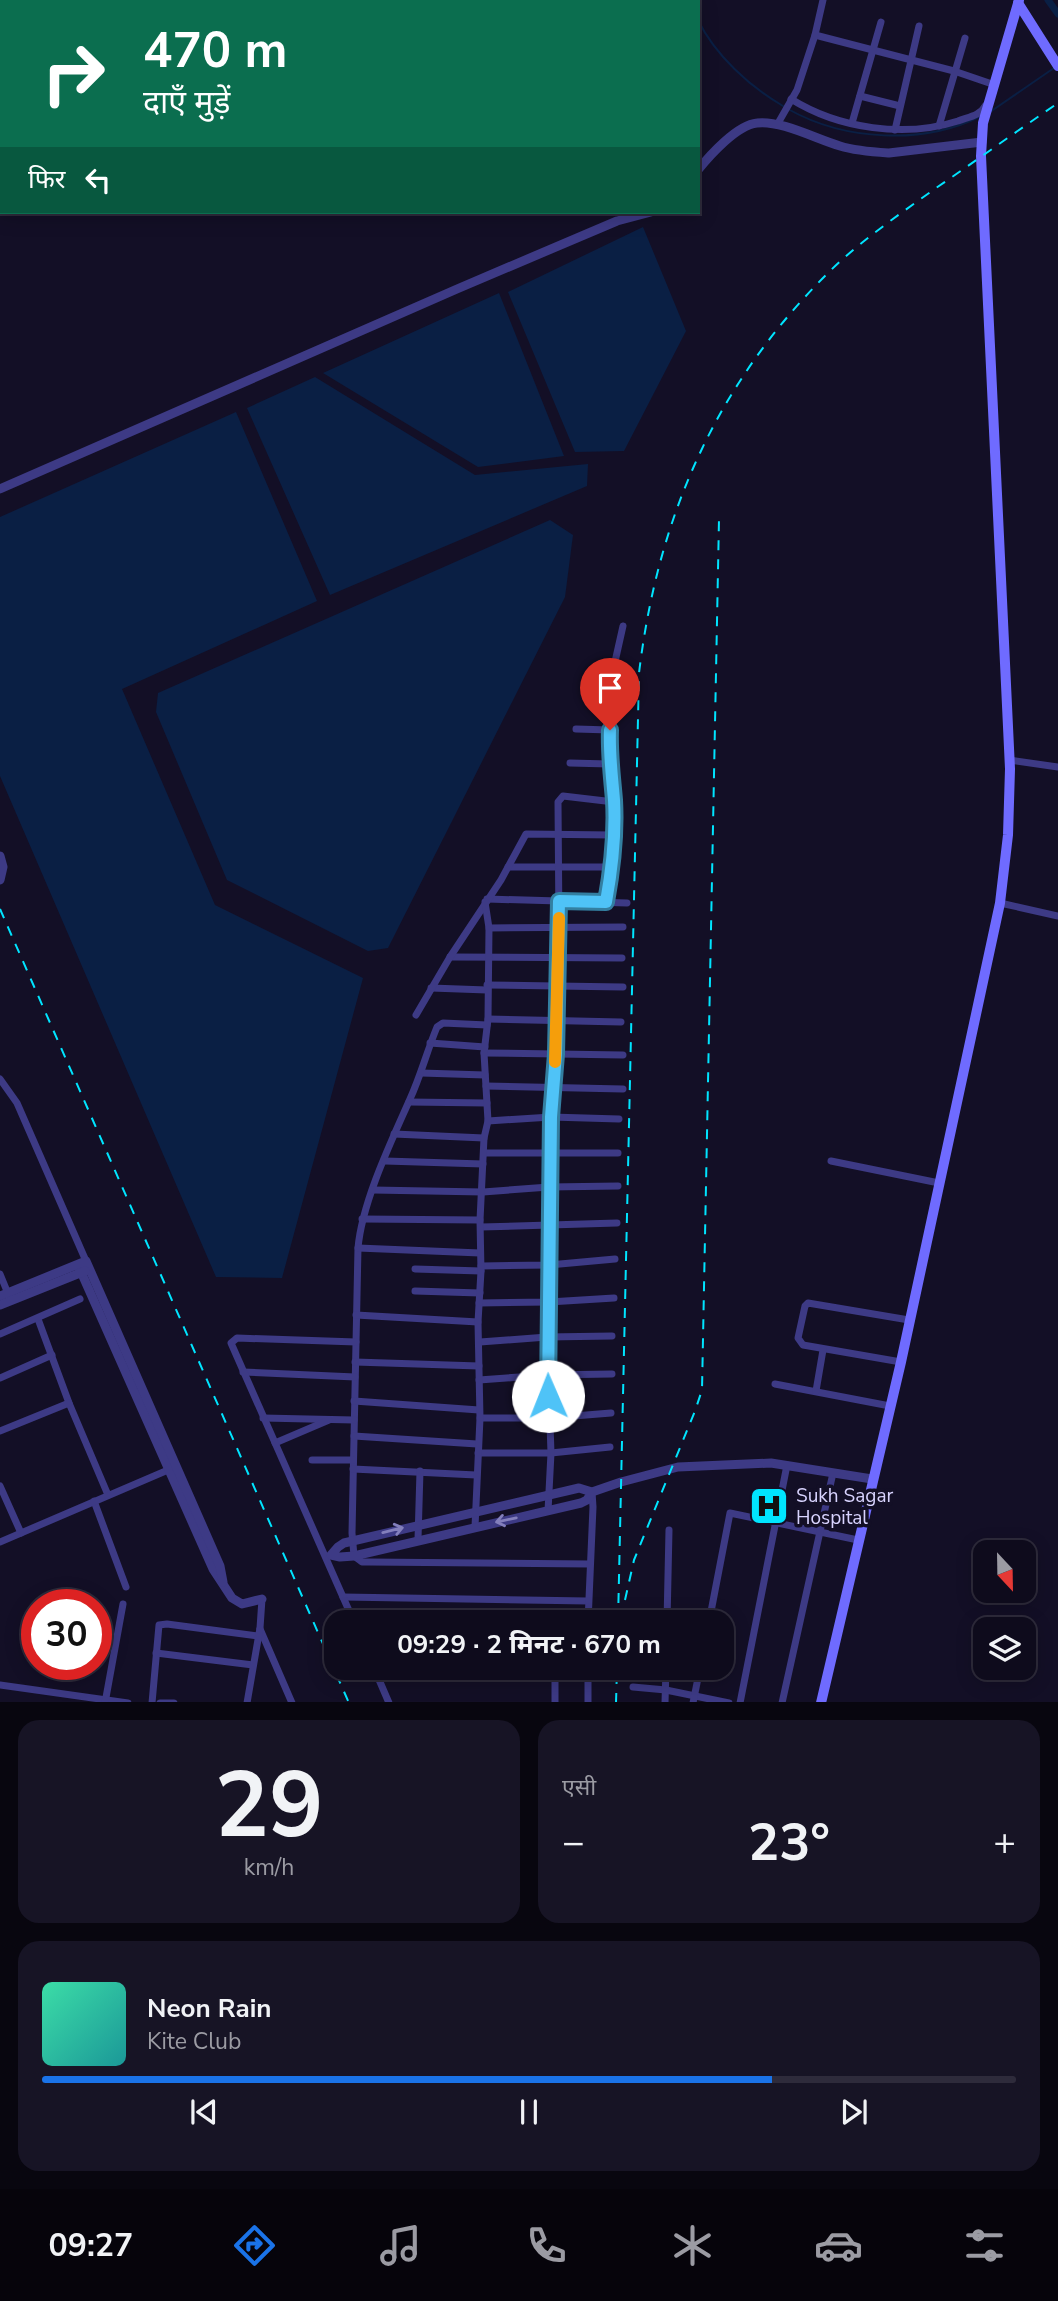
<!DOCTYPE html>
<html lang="hi">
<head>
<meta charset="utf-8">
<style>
	body { margin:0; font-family:"Nunito Sans","Noto Sans Devanagari",sans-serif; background:#171425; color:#f1f3f6; height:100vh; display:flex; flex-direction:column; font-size:26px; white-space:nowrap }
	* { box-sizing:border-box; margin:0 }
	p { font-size:23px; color:#9b9ba3 }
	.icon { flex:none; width:38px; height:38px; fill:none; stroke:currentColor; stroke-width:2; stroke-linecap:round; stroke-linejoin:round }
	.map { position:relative; height:1702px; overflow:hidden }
	.drawer { display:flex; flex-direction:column; gap:18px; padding:18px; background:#08060f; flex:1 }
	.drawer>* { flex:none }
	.banner { position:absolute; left:0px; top:0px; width:700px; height:214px; box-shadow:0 4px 18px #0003,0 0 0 2px #2e2b3b; background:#0b6e4f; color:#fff; overflow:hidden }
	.needle { width:46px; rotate:158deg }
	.fabs { position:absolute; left:973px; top:1540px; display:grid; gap:14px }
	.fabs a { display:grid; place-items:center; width:63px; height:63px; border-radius:14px; background:#0e0b1c; box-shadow:0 4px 18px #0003,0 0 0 2px #2e2b3b; font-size:35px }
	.speed { position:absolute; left:21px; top:1589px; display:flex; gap:14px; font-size:35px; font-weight:700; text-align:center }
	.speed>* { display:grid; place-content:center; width:91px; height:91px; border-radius:50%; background:#0e0b1c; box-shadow:0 4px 18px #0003,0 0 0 2px #2e2b3b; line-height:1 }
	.speed .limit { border:10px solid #d22; background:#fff; color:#111 }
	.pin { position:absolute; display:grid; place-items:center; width:60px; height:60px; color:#fff; margin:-72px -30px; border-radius:50% 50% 50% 0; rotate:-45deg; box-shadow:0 0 7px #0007 }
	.pin .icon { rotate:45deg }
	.me { position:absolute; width:77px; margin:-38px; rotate:359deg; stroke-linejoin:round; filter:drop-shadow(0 0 5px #0008) }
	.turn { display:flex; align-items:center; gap:24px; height:147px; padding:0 28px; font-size:32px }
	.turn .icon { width:91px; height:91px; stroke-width:2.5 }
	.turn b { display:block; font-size:49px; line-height:60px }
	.then { display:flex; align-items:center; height:66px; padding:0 28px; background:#0003; gap:14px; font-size:26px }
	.big { font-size:52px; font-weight:700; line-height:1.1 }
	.drawer .tile { flex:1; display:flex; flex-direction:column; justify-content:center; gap:10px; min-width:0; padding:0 24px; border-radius:21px; background:#171425 }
	.drawer .dial { align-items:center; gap:0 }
	.dial b { font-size:91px; line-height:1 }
	.song { display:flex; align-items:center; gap:21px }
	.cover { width:84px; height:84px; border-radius:10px; background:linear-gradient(135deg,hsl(160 70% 55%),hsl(180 70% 35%)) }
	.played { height:7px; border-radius:4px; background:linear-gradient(90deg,#1a73e8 75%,#2e2b3b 75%) }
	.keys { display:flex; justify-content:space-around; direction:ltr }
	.heat { display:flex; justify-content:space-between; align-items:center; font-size:38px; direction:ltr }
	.drawer .tiles { flex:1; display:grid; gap:18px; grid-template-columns:1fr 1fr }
	.tile:last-child { grid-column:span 2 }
	.trip { position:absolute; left:324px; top:1610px; width:410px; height:70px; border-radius:21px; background:#0e0b1c; box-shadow:0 4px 18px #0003,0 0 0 2px #2e2b3b; font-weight:700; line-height:70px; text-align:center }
	.tab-bar { display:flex; height:112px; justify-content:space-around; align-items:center; background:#06040b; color:#9b9ba3 }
	.tab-bar .icon { width:49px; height:49px }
	.tab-bar .active { color:#1a73e8 }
	.tab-bar b { font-size:32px; color:#f1f3f6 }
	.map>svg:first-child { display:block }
	.water { fill:#0a1f44 }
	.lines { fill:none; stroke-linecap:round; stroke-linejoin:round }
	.stream { stroke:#0a1f44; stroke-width:2 }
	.canal { stroke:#0a1f44; stroke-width:7 }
	.minor { stroke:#3d3a85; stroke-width:7 }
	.tertiary { stroke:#3d3a85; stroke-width:9 }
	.secondary { stroke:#6f6bff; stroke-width:10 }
	.rail { stroke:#00e5ff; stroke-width:2; stroke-dasharray:10 9; stroke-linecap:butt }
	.oneway { stroke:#837fbc }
	.route-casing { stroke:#337fa1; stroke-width:18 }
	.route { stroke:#4fc3f7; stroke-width:12 }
	.slow { stroke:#f59e0b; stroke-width:12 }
	.labels { text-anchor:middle; stroke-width:7; stroke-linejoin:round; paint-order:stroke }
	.poi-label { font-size:19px; fill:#d9d4ff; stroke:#130f26; text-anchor:start }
</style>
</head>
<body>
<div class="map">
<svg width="1058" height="1703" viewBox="0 0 1058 1703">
	<rect width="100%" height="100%" fill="#130f26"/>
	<!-- water -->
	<g class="water">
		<path d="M643 227 686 331 624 451 575 452 508 292Z"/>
		<path d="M499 293 564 456 478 467 323 373Z"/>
		<path d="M315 377 475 475 588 464 587 486 330 595 247 408Z"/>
		<path d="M236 412 317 601 122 689 215 905 363 978 282 1278 216 1277 0 776V517Z"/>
		<path d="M550 520 573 535 565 597 388 948 368 951 227 880 156 712 158 693Z"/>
	</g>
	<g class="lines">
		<!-- stream -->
		<g class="stream">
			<path d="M689 0 690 2"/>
			<path d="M698 20C715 55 750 87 783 106"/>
			<path d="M788 109C845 141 923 145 981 116"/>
			<path d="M990 112 1054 68"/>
		</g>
		<!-- canal -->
		<path class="canal" d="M1048 0 1058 14"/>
		<!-- minor -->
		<g class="minor">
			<path d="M815 35 954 71 995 85"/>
			<path d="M860 96 900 106"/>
			<path d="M791 99C839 129 905 138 958 121 968 117 980 116 985 106"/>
			<path d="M852 123 881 22"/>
			<path d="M777 125 797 90 815 35 823 0"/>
			<path d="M939 126 965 38"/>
			<path d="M895 130 919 26"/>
			<path d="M576 729 610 730"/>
			<path d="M1009 760 1058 767"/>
			<path d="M570 763 609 764"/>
			<path d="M508 867H612"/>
			<path d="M487 899 627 903"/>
			<path d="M606 902 612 867 613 835 614 802 609 764 610 684 623 626"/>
			<path d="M1000 903 1058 916"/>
			<path d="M489 928 623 927"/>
			<path d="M450 957 622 958"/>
			<path d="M487 985 623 987"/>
			<path d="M431 988 487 990"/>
			<path d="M416 1015 450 957 501 880 526 834 613 835"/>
			<path d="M488 1019 621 1022"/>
			<path d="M487 1025 443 1023 437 1027C427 1051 421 1075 410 1099 391 1142 362 1202 358 1248L352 1533 354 1556 362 1562H369L590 1564"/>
			<path d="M430 1043 485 1047"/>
			<path d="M484 1053 623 1055"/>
			<path d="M421 1073 485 1075"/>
			<path d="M0 1079 17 1103 86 1261"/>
			<path d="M486 1086 623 1089"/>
			<path d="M409 1102 487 1103"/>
			<path d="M488 1121 551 1117 619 1119"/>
			<path d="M394 1134 484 1138"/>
			<path d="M485 1153H618"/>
			<path d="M385 1161 483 1164"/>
			<path d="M831 1161 939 1183"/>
			<path d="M373 1190 483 1192 549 1187 618 1186"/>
			<path d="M362 1219 480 1220"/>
			<path d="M481 1227 617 1223"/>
			<path d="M358 1248 480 1253"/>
			<path d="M481 1266 549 1265 615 1259"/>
			<path d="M415 1269 481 1271"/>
			<path d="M0 1274 9 1296"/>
			<path d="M415 1291 480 1293"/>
			<path d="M479 1303 549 1302 614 1298"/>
			<path d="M356 1315 478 1322"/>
			<path d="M38 1319 69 1403 108 1495"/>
			<path d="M0 1334 80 1299"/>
			<path d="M480 1342 547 1337 612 1336"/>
			<path d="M355 1362 479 1366"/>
			<path d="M901 1362 803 1345 798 1338 805 1306 808 1303 909 1320"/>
			<path d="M243 1372 355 1377"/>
			<path d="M0 1378 52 1355"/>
			<path d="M479 1380 547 1375 612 1374"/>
			<path d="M775 1384 890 1406"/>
			<path d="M816 1391 823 1350"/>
			<path d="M354 1401 479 1410"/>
			<path d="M263 1418 354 1420"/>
			<path d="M480 1418H549L611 1413"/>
			<path d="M0 1431 69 1403"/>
			<path d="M354 1436 477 1444"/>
			<path d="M275 1443 329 1420"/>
			<path d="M478 1453H551L610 1447"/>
			<path d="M312 1460H353"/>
			<path d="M353 1469 476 1475"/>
			<path d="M0 1486 21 1533"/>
			<path d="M94 1501 126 1587"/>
			<path d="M548 1511 551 1453 547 1337 549 1302 551 1117 556 1054 559 929 558 802 563 796 614 802"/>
			<path d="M475 1527 480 1418 478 1322 481 1271 480 1220 484 1138 488 1121 484 1053 488 1019 489 928 485 902"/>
			<path d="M418 1539 420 1471"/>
			<path d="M0 1542 168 1470"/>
			<path d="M343 1597 588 1601"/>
			<path d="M354 1622 231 1343 237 1338 356 1342"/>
			<path d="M588 1622 593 1507 592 1492"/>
			<path d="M667 1622 669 1530"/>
			<path d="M709 1622 730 1513 858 1540"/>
			<path d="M260 1629 292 1703"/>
			<path d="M156 1653 253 1665"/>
			<path d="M374 1668 389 1703"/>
			<path d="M416 1668 555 1672"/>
			<path d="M0 1685 128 1703"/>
			<path d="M633 1687 666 1690 729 1703"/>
			<path d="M105 1703 123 1604"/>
			<path d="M152 1703 159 1625 167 1624 258 1636"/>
			<path d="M160 1703H174"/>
			<path d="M247 1703 260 1628 262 1599"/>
			<path d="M555 1703V1668"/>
			<path d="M588 1703V1668"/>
			<path d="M665 1703 666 1668"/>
			<path d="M693 1703 700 1668"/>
			<path d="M740 1703 787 1465"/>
			<path d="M782 1703 833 1473"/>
		</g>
		<!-- tertiary -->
		<g class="tertiary">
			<path d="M698 170C710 155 737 125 757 123 781 120 816 139 840 146 856 151 873 152 889 153L982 142"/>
			<path d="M0 489 457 289 617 221 651 212"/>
			<path d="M0 856 3 867 0 880"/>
			<path d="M78 1265 213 1569 232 1598 242 1604 262 1599"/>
			<path d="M0 1296 86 1261 220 1566 223 1582"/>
			<path d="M0 1305 85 1271"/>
			<path d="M592 1492 579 1488 344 1543 338 1547 331 1555 340 1557 354 1556 581 1503 587 1500 592 1492 621 1482 678 1467 771 1463 872 1479"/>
		</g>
		<!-- secondary -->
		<g class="secondary">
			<path d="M1018 3 1058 66"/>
			<path d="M821 1703 901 1362 1000 903 1008 835 1010 769 981 156 983 123 1019 0"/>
		</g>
		<!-- rail -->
		<g class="rail">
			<path d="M0 909 349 1703"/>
			<path d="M625 1600 634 1560 695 1411 702 1390 719 519"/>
			<path d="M618 1622 639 673C658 515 717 382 831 270 863 239 900 214 936 188 977 160 1017 131 1058 103"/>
			<path d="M616 1703 617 1668"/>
		</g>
	</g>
	<!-- one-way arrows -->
	<defs><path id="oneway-shaft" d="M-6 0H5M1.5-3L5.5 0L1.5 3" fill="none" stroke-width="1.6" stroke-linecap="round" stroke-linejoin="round" transform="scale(1.75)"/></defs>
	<g class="oneway">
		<use href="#oneway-shaft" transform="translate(506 1520) rotate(168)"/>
		<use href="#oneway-shaft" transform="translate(393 1530) rotate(-14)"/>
	</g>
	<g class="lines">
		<!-- route casing -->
		<g class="route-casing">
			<path id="route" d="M548 1396 551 1117 556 1054 559 901 606 902C612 869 616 834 614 800 612 776 609 754 610 730"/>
		</g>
		<!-- route -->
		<use href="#route" class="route"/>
		<!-- slow -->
		<path class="slow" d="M555 1062 559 918"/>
	</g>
	<!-- icons -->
	<defs>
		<g id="hospital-square" transform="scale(2.0125)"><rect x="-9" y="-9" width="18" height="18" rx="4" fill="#00e5ff" stroke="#130f26"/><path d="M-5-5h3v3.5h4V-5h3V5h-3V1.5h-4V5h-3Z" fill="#111"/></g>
	</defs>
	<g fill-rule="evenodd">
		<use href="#hospital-square" x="769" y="1506"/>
	</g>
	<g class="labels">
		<!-- poi labels -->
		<g class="poi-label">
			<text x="796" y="1502">Sukh Sagar<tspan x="796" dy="22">Hospital</tspan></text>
		</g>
	</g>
</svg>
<div class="fabs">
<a><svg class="needle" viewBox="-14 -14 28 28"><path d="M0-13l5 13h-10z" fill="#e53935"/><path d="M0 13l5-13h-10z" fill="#9b9ba3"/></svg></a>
<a><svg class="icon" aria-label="layers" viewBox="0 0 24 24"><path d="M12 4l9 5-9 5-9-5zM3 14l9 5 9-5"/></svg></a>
</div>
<div class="speed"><div class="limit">30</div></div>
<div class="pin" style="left:610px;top:730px;background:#d93025"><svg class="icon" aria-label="arrive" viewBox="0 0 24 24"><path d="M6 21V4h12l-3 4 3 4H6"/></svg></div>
<svg class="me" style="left:548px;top:1396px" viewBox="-20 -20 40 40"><circle r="19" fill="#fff"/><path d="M0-13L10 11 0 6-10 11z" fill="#4fc3f7"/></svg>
<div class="trip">09:29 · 2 मिनट · 670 m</div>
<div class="banner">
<div class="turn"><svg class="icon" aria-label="right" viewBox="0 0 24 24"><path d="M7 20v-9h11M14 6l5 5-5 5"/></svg><div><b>470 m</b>दाएँ मुड़ें</div></div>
<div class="then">फिर<svg class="icon" aria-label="left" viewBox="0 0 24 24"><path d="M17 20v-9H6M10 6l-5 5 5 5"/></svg></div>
</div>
</div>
<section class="drawer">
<div class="tiles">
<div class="tile dial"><b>29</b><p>km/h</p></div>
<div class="tile"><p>एसी</p>
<div class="heat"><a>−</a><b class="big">23°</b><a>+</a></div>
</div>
<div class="tile">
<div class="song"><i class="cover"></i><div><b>Neon Rain</b><p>Kite Club</p></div></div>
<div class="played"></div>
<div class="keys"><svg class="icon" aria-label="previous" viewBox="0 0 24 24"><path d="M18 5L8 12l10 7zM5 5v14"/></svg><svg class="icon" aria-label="pause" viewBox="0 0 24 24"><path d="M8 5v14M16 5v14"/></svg><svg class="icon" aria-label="next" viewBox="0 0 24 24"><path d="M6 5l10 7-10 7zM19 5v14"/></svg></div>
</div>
</div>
</section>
<nav class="tab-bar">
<b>09:27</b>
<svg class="icon active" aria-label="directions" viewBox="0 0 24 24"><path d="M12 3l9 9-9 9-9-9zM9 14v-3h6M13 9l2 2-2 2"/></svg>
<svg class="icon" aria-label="music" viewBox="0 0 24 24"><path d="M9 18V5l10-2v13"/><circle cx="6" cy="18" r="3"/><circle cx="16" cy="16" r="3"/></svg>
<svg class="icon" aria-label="phone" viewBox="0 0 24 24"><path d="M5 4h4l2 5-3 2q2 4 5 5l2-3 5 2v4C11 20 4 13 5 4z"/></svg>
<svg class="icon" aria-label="climate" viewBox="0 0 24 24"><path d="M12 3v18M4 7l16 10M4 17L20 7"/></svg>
<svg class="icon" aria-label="car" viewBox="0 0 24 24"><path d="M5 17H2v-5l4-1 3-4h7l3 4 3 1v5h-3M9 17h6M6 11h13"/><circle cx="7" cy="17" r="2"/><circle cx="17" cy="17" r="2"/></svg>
<svg class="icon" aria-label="filters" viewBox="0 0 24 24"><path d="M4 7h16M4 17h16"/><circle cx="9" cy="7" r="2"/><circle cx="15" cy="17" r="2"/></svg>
</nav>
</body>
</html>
